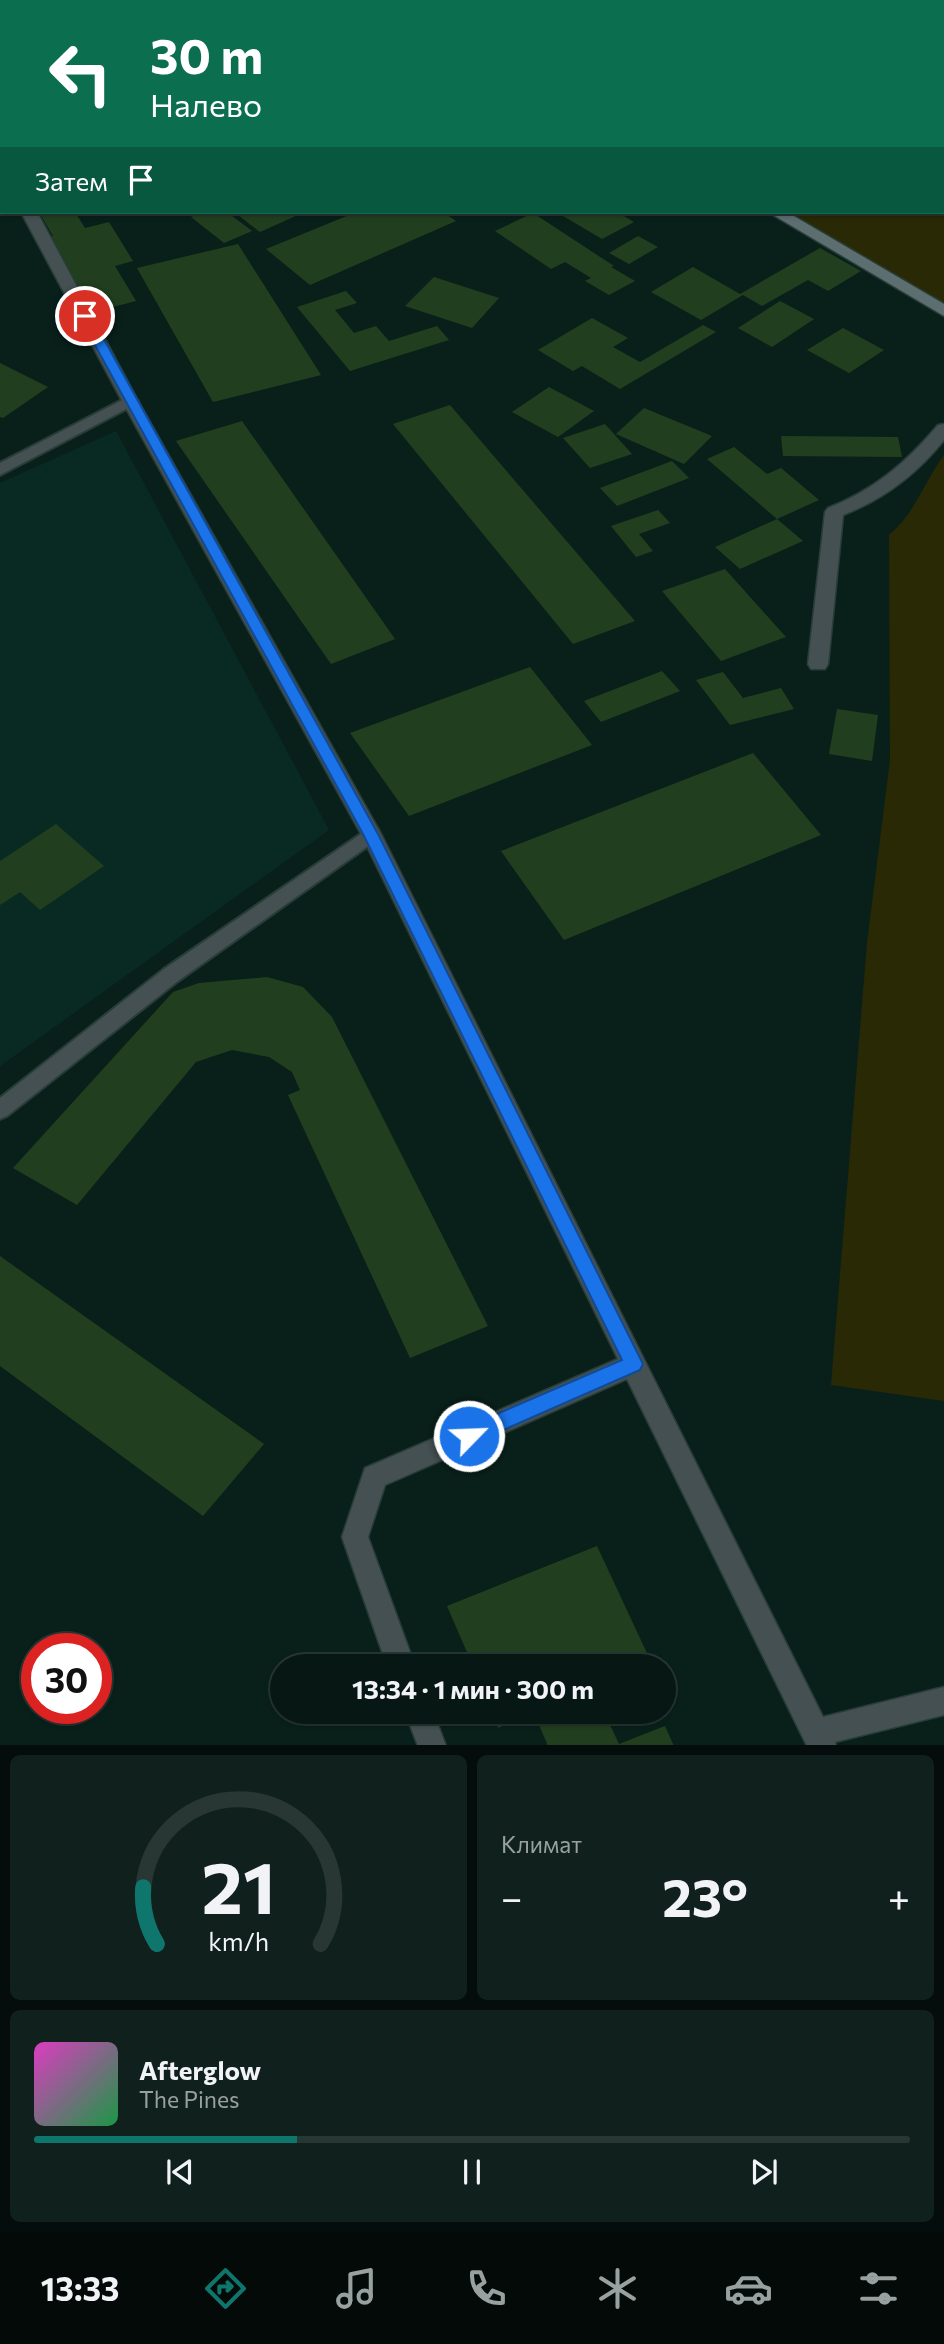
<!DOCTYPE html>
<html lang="ru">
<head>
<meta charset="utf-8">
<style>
	body { margin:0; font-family:Commissioner,sans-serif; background:#10211d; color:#f1f3f6; height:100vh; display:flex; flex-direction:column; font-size:26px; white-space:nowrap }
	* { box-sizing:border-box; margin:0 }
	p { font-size:23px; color:#98a0a0 }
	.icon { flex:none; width:38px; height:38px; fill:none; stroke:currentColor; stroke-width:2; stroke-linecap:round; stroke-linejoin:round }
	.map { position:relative; height:1745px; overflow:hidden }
	.panel { display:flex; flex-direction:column; gap:10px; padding:10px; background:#040d0b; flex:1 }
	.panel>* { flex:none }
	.banner { position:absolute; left:0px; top:0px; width:945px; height:214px; box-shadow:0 2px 5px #0004,0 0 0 2px #283734; background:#0b6e4f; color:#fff; overflow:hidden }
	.speed { position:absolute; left:21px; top:1633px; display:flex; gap:14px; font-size:35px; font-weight:700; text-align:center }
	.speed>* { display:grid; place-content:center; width:91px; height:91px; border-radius:50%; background:#071814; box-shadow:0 2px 5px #0004,0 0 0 2px #283734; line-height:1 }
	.speed .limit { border:10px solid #d22; background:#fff; color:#111 }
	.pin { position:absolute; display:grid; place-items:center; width:60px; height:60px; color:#fff; margin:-30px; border:4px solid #fff; border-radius:50%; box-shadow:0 2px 7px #0007 }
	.me { position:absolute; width:77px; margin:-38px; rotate:66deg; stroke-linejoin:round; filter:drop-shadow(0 0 5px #0008) }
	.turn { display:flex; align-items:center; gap:24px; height:147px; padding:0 35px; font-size:32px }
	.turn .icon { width:91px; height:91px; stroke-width:2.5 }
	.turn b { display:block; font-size:49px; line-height:60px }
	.then { display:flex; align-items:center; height:66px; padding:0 35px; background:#0003; gap:14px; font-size:26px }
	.big { font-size:52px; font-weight:700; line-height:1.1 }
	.panel .card { flex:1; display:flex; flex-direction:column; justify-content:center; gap:10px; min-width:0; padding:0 24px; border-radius:10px; background:#10211d }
	.panel .dial { align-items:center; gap:0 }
	.dial svg { height:182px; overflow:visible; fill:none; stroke:#283734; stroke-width:7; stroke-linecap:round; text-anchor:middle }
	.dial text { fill:#f1f3f6; stroke:none }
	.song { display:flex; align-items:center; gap:21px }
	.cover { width:84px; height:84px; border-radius:10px; background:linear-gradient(135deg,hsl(310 70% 55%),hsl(140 70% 35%)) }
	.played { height:7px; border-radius:4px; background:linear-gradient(90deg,#0f766e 30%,#283734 30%) }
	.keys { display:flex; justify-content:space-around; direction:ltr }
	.heat { display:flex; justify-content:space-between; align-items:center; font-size:38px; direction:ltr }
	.panel .tiles { flex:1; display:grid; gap:10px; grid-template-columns:1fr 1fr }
	.card:last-child { grid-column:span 2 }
	.trip { position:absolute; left:270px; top:1654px; width:406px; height:70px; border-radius:35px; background:#071814; box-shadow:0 2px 5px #0004,0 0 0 2px #283734; font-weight:700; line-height:70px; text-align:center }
	.tabs { display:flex; height:112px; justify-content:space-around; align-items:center; background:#030a08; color:#98a0a0 }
	.tabs .icon { width:49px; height:49px }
	.tabs .current { color:#0f766e }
	.tabs b { font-size:32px; color:#f1f3f6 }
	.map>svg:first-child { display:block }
	.built { fill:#092a23 }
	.green { fill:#292905 }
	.building { fill:#213f1e }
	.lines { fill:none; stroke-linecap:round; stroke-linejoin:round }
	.lane-casing { stroke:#283d37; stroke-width:4 }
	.street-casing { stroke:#283d37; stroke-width:3 }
	.secondary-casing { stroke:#283d37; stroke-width:3 }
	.lane { fill:#455052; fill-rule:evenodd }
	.street { fill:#455052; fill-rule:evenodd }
	.secondary { fill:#5d6e71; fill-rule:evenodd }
	.route { fill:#1a73e8; stroke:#114b97; stroke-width:2 }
</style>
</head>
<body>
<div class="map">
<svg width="944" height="1746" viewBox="0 0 944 1746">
	<rect width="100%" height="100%" fill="#09201a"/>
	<!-- built -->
	<path class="built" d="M116 431 329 830 0 1066V483Z"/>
	<!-- green -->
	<g class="green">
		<path d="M420 0H761L765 2H423Z"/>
		<path d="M944 73V305L779 212H943Z"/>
		<path d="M944 455V1401L831 1385 867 943 890 760 889 535C914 515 925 481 944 455Z"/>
	</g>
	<!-- building -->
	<g class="building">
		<path d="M39 212H75L85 228 109 222 133 261 115 266 136 301 90 313 47 237 53 236Z"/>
		<path d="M203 212H227L252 231 224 243 191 217Z"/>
		<path d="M234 212H293L298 215 260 232Z"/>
		<path d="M352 212H443L456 221 310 285 266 249 354 213Z"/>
		<path d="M562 212H617L634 222 602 239 558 213Z"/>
		<path d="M533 213 614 266 611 267 635 281 609 295 585 281 591 278 565 262 551 269 495 231Z"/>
		<path d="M638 236 658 247 629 264 609 253Z"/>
		<path d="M238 244 321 375 213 402 137 268Z"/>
		<path d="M820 248 861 271 828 291 808 280 762 306 743 295 701 320 651 292 693 267 740 294Z"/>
		<path d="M434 277 499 298 472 328 405 306Z"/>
		<path d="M346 291 357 303 335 310 354 333 376 326 389 341 437 326 449 340 350 371 297 307Z"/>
		<path d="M780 301 814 319 772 347 738 328Z"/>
		<path d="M592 318 628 338 613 347 640 362 703 325 716 332 620 389 582 366 573 371 538 350Z"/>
		<path d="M843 328 884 350 849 373 807 350Z"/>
		<path d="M0 363 48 387 3 418 0 417Z"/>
		<path d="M549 387 594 411 558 437 512 412Z"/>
		<path d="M450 405 635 621 573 644 393 424Z"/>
		<path d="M644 408 712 436 684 464 616 434Z"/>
		<path d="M242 421 395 639 331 664 176 441Z"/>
		<path d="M605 424 632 454 590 468 563 438Z"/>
		<path d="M781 436 898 437 902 457 783 456Z"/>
		<path d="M734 447 767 474 781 468 819 500 777 519 707 459Z"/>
		<path d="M672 461 689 478 617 506 600 488Z"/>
		<path d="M658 510 670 523 639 534 653 551 636 557 611 526Z"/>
		<path d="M777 519 803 541 740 569 715 547Z"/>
		<path d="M725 569 786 637 721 661 662 591Z"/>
		<path d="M530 667 592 745 409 816 350 733Z"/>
		<path d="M662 671 680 691 601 722 584 701Z"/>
		<path d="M723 672 743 698 781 688 794 709 730 725 696 680Z"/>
		<path d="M837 709 878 715 872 761 829 754Z"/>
		<path d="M753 753 821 835 564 940 501 851Z"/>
		<path d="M56 824 104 866 40 910 20 892 0 905V861Z"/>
		<path d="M267 977 303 987 332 1017 488 1326 410 1358 288 1095 300 1090 292 1072 269 1057 232 1050 196 1062 77 1205 13 1168 173 992 199 983Z"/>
		<path d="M0 1256 264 1444 203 1516 0 1366Z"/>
		<path d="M597 1546 652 1664 646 1666H473L447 1606Z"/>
		<path d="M491 1712H604L619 1744 665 1726 674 1746H548L534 1713 498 1728Z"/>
	</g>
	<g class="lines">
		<!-- lane casing -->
		<g class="lane-casing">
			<g id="lane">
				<path d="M130 396 138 401 136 404 0 475V463Z"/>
				<path d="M371 827 378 829 380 834 378 839 178 981 7 1116 0 1119V1098L164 969Z"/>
			</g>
		</g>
		<!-- street casing -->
		<g class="street-casing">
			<g id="street">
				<path d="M762 0H779L781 2H763Z"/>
				<path d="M883 0H899L881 2Z"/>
				<rect x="943" y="67" width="1" height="8"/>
				<rect x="0" y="154" width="2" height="11"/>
				<rect x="0" y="173" width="2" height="10"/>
				<path d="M21 212H37L138 401 381 834 823 1717 944 1687V1715L835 1742 836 1746H807L627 1379 385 1485 368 1537 415 1666H387L342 1537 365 1468 618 1359 361 834 122 401Z"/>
				<path d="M944 424V440C916 475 884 499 843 515L828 664 825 669H811L808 664 825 512 828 508C874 490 906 463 938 425Z"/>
				<path d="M405 1712H433L446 1746H418Z"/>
			</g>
		</g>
		<!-- secondary casing -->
		<g class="secondary-casing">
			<g id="secondary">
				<path d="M397 0H413L415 2H398Z"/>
				<path d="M768 212H787L944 304V316Z"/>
			</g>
		</g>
		<!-- lane -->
		<use href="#lane" class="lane"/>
		<!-- street -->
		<use href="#street" class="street"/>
		<!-- secondary -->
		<use href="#secondary" class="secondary"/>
	</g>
	<!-- route -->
	<path class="route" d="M85 313 91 316 378 834 643 1364 640 1370 469 1445 462 1442 459 1436 462 1429 622 1360 363 834 79 316Z"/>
</svg>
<div class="speed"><div class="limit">30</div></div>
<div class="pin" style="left:85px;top:316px;background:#d93025"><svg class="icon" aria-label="arrive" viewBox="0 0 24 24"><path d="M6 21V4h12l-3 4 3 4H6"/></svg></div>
<svg class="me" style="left:469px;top:1436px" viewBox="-20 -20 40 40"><circle r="17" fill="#1a73e8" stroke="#fff" stroke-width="3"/><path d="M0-11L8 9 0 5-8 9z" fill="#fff"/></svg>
<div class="trip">13:34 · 1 мин · 300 m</div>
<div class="banner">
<div class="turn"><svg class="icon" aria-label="left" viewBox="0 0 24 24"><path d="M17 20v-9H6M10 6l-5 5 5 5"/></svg><div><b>30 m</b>Налево</div></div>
<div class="then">Затем<svg class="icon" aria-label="arrive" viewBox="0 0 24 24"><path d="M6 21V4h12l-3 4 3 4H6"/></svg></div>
</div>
</div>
<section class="panel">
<div class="tiles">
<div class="card dial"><svg viewBox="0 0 100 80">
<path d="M14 69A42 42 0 1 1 86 69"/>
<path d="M14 69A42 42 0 0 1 8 44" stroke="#0f766e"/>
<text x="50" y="56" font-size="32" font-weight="700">21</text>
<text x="50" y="72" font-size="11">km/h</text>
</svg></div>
<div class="card"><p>Климат</p>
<div class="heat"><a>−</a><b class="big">23°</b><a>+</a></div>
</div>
<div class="card">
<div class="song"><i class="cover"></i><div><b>Afterglow</b><p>The Pines</p></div></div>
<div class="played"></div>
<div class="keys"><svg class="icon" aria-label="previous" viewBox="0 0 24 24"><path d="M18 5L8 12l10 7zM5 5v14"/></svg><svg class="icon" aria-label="pause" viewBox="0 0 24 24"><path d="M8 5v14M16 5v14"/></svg><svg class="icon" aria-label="next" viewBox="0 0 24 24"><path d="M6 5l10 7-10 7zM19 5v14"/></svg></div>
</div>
</div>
</section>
<nav class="tabs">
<b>13:33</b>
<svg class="icon current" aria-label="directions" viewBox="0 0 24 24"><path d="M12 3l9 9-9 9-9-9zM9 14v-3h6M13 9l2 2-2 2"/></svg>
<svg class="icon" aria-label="music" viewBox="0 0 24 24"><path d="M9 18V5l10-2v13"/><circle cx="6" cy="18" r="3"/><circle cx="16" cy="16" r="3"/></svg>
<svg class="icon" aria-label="phone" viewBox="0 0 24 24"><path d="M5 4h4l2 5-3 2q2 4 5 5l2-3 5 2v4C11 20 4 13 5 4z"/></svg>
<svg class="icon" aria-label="climate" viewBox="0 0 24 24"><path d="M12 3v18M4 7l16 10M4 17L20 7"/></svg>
<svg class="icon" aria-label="car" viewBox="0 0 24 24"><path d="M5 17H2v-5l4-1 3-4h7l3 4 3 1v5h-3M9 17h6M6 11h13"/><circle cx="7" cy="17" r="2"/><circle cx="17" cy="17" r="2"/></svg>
<svg class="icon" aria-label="filters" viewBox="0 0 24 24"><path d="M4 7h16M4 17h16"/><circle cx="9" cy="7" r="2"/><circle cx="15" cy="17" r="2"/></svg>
</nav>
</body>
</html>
